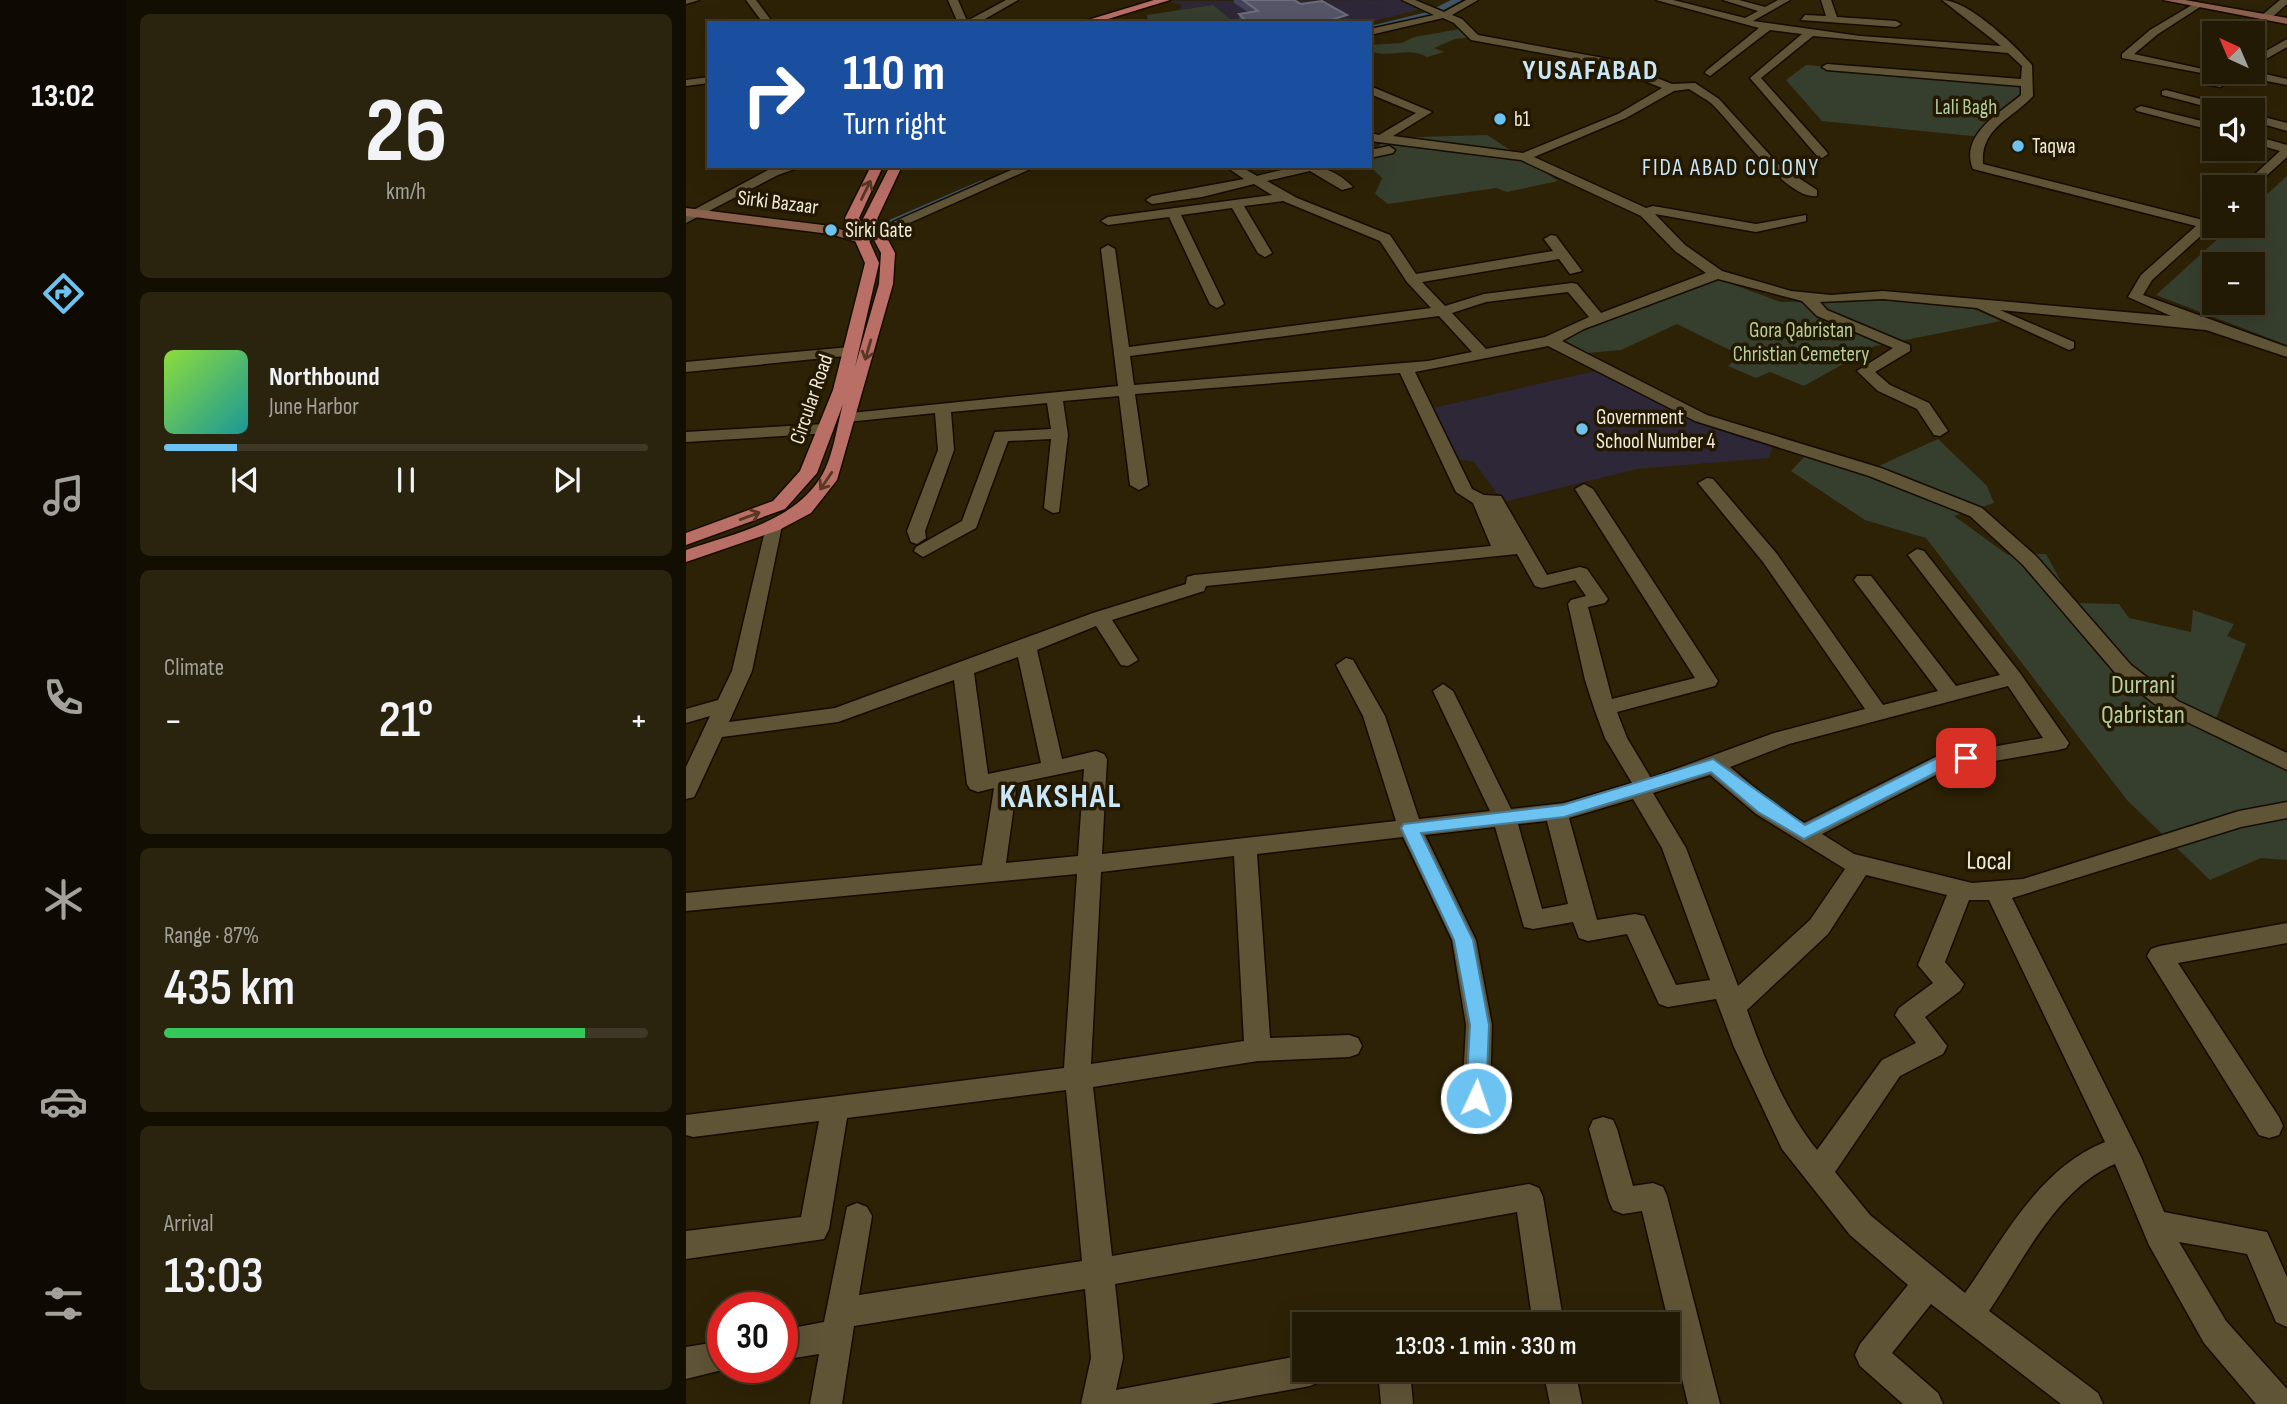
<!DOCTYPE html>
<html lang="en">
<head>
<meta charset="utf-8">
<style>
	body { margin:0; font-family:"Sofia Sans Condensed",sans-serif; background:#2a230e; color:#f1f3f6; height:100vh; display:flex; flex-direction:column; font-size:26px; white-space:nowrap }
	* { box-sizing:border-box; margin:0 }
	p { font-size:23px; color:#a2a19a }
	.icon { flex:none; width:38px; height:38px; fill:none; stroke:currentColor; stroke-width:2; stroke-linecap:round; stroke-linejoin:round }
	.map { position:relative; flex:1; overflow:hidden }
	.details { display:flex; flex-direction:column; gap:14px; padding:14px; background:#130e02; width:560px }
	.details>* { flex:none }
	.banner { position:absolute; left:21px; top:21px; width:665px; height:147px; border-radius:0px; box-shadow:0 7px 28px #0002,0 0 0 2px #3f3826; background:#1a4fa0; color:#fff; overflow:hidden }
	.needle { width:46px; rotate:316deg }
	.tools { position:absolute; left:1516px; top:21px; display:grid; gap:14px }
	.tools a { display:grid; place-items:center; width:63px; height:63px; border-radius:0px; background:#221a04; box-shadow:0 7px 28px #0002,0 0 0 2px #3f3826; font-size:35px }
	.speed { position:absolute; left:21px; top:1292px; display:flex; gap:14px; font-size:35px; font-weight:700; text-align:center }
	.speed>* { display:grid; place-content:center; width:91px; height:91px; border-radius:50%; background:#221a04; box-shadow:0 7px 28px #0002,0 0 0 2px #3f3826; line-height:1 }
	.speed .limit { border:10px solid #d22; background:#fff; color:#111 }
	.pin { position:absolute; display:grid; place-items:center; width:60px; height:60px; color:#fff; margin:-30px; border-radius:14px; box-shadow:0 4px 10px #0006 }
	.me { position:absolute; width:77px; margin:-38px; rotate:3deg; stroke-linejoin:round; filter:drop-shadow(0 0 5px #0008) }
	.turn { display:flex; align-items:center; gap:24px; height:147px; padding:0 21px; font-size:32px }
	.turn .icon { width:91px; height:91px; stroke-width:2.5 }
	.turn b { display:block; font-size:49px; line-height:60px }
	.big { font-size:52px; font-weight:600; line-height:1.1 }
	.details .widget { flex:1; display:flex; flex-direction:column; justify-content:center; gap:10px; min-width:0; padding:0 24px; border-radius:10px; background:#2a230e }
	.details .dial { align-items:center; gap:0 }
	.dial b { font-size:91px; line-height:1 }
	.song { display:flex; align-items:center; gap:21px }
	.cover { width:84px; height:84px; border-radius:10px; background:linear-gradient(135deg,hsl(90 70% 55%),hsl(180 70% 35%)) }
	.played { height:7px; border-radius:4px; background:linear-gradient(90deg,#6cc3f2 15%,#3f3826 15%) }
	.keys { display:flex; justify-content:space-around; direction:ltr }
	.heat { display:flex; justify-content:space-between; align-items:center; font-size:38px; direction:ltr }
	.charge { height:10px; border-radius:5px; background:linear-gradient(90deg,#34c759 87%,#3f3826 0) }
	.trip { position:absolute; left:606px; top:1312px; width:388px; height:70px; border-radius:0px; background:#221a04; box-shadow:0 7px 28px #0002,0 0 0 2px #3f3826; font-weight:600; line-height:70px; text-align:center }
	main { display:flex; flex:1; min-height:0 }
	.dock { display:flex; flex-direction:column; width:126px; justify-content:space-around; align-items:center; background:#0e0a02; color:#a2a19a }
	.dock .icon { width:49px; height:49px }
	.dock .selected { color:#6cc3f2 }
	.dock b { font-size:32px; color:#f1f3f6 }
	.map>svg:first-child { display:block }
	.education { fill:#2e2737 }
	.green { fill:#363f2e; fill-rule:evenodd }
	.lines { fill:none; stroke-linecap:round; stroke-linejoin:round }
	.canal { fill:#3d5567; fill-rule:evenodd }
	.street-casing { stroke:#150b00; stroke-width:3 }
	.secondary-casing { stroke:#150b00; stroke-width:3 }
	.primary-casing { stroke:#150b00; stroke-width:3 }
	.street { fill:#605437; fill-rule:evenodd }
	.secondary { fill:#8c614e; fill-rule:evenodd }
	.primary { fill:#b96e66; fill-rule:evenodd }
	.wall { fill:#43445c }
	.shaded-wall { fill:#322f34 }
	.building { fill:#565669; stroke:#6e6d7b; stroke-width:2 }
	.oneway { stroke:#583724 }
	.route { fill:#6cc3f2; stroke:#467f9d; stroke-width:2 }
	.poi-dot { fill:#6cc3f2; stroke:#231900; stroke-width:2.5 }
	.labels { text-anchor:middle; stroke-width:7; stroke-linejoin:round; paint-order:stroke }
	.far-park-label { font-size:21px; fill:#b3cd9c; stroke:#231900 }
	.far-poi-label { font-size:21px; fill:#f1eada; stroke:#231900; text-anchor:start }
	.far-street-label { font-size:21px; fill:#f1eada; stroke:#231900 }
	.far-neighbourhood-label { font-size:23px; letter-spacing:2px; fill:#c9e7f9; stroke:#231900 }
	.park-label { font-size:26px; fill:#b3cd9c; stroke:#231900 }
	.street-label { font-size:26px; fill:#f1eada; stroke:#231900 }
	.far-district-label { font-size:28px; font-weight:bold; letter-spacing:2px; fill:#c9e7f9; stroke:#231900 }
	.district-label { font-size:33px; font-weight:bold; letter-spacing:2px; fill:#c9e7f9; stroke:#231900 }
</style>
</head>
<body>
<main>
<nav class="dock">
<b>13:02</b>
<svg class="icon selected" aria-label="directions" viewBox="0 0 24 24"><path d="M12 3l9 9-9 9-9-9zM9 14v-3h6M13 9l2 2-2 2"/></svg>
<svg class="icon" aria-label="music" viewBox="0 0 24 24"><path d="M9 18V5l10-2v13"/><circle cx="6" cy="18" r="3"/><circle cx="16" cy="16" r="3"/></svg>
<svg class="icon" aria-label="phone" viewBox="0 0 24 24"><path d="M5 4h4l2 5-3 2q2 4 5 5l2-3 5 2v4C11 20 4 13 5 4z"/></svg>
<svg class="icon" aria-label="climate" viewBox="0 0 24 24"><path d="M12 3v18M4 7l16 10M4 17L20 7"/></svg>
<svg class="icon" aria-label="car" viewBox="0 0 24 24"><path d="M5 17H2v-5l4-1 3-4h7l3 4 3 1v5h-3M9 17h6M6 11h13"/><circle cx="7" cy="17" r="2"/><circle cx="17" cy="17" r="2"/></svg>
<svg class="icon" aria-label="filters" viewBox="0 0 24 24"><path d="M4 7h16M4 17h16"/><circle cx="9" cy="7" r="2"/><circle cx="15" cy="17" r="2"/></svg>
</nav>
<section class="details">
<div class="widget dial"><b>26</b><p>km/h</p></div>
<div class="widget">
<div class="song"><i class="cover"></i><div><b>Northbound</b><p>June Harbor</p></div></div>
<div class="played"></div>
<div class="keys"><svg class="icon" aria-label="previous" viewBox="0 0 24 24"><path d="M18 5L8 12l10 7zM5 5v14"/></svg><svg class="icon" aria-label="pause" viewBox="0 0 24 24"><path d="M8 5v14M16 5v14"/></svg><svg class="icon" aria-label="next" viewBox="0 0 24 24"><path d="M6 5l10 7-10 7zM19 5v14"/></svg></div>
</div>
<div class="widget"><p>Climate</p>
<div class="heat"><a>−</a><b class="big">21°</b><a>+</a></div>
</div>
<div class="widget"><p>Range · 87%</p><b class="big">435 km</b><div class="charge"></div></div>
<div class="widget"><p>Arrival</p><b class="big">13:03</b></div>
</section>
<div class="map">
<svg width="1601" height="1404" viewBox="0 0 1601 1404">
	<rect width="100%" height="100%" fill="#2d2206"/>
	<!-- education -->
	<g class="education">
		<path d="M716 0 735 9 681 23H549L527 5 493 10 496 5 480 1Z"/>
		<path d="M919 369 1015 418 1088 443 1083 458 951 469 817 502 788 462 755 457 738 410Z"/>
	</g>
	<!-- green -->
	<g class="green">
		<path d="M527 5 549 23H462L461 15Z"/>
		<path d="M780 28 787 37 769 39 748 48 758 52 741 57C723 46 704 59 684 51V45L716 43 728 37Z"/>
		<path d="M1120 65 1343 83 1341 96 1296 137 1136 121 1100 80Z"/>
		<path d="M801 135 872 181 821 192 810 188 702 204 689 194 696 178 684 166V158L699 138Z"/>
		<path d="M1601 176V345L1470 295 1546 226H1566V208ZM1566 264V303H1528V264Z"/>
		<path d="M1032 279 1095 302 1218 299 1272 302 1315 321 1189 346 1118 386 1084 372 1070 378 1042 366 1054 355 991 324 935 350 901 353 878 340 906 326Z"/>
		<path d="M1252 439 1301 486 1308 503 1268 516 1322 555 1360 554 1387 603 1433 604 1443 618 1505 632 1507 610 1548 624 1541 636 1560 644 1527 726 1601 762V860L1575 858 1524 880 1441 800 1240 538 1179 520 1105 471 1122 453 1184 470Z"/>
	</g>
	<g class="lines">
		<!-- canal -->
		<g class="canal">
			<path d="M765 0H776L747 16 684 32V26L741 12Z"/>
			<path d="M296 180 302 183 300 185 211 224 201 221Z"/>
		</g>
		<!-- street casing -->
		<g class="street-casing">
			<g id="street">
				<path d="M0 0H13L0 4Z"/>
				<path d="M60 0H70L87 23H77Z"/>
				<path d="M262 0H272L281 21 320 0H332L292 23H272Z"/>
				<path d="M716 0H729L758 12 780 0H792L766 15 776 19 792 35 923 59 986 84 1009 83 1033 99 1093 165 1131 190V196C1101 201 1047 124 1026 104 1019 98 1010 94 1003 89L988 91 940 118 848 157 960 208 967 206 1070 224 1120 215V221L1070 232 969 214 999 245 1036 271 1105 291 1145 295 1197 291 1485 316 1442 297 1455 275 1510 226 1287 169C1273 135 1314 113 1335 95V86L1141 70 1136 67 1141 64 1335 79 1336 66 1322 53 1127 36 1075 78 1140 151 1142 154 1136 158 1132 157 1064 78 1116 34 1084 30 1024 76 1019 73 1020 71 1073 28 970 0H987L1059 18 1072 11 1037 0H1053L1079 7 1092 0H1104L1067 21 1174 36 1315 46 1256 0C1282 0 1329 45 1346 65L1347 96C1326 119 1294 128 1297 164L1517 220 1528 215V224L1466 280 1457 295 1601 347V357L1520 330 1314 310 1388 342V348L1383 350 1291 308 1197 299 1134 302 1141 310 1224 345V351L1189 372 1204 385 1243 403 1262 431 1254 436 1248 435 1231 409 1192 391 1171 371 1207 348 1131 316 1116 301 1032 279 898 329 876 341 1021 415 1195 468 1296 508 1351 557 1445 665 1492 701 1601 753V770L1478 711 1431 675 1337 565 1284 516 1183 476 1009 421 862 346 729 372 786 489 798 495 815 496 861 575 894 567 901 569 922 599 919 603 902 607 926 699 1009 678 889 489 898 484 907 489 1032 681 1029 686 931 712 941 738 965 778 1088 733 1179 709 1077 562 1012 483 1021 478 1027 479 1091 554 1197 705 1252 691 1171 584 1168 580 1171 576H1185L1270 686 1314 675 1222 555 1231 549 1238 551 1334 673 1383 743 1380 748 1372 750 1262 769 1136 834 1168 854 1286 883 1337 879 1553 811 1601 802V818L1555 827 1326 898 1455 1157 1478 1212 1581 1232 1601 1277V1327L1590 1322 1561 1254 1493 1242 1540 1321 1601 1389V1404H1570L1518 1343 1463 1245 1429 1164C1371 1188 1337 1261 1303 1311L1412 1393 1417 1404H1375L1245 1304 1206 1353 1252 1393 1257 1404H1217L1174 1366 1169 1355 1174 1344 1222 1285 1164 1235 1096 1149 1048 1047 1030 999 982 1007 973 1004 941 934 902 941 893 938 887 922 847 929 838 927 809 827 739 835 790 940 806 1025 804 1098 800 1106 790 1110 780 1106 776 1098 780 1025 766 940 717 837 571 854 584 1038 663 1035 672 1038 676 1046 672 1054 663 1057 572 1061 407 1087 426 1256 843 1184 853 1188 857 1197 878 1325H847L831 1212 429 1284 437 1358 430 1390 618 1355V1370H640L635 1381 624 1386 524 1404H395L405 1358 399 1289 168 1326 156 1404H124L133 1354 96 1360V1330L138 1322 161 1207 171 1203 181 1207 186 1216 173 1295 396 1261 380 1090 161 1118 143 1229 138 1239 0 1259V1231L115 1217 133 1121 7 1137 0 1135V1115L378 1068 391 874 0 911V893L296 865 308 788 292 792 284 789 281 784 268 680 152 722 36 737 11 791 8 797 0 799V767L24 716 0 723V709L32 700 46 671 81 522H93L96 526 66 671 43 722 149 708 407 613 500 584 501 577 508 575 805 546 787 503 770 492 714 373 449 394 462 485 453 490 444 485 433 396 377 401 382 435 373 512 367 513 358 508 365 439 322 441 290 528 237 557 228 551 230 547 276 521 309 432 365 429 361 403 265 412 268 450 239 531 240 538 231 544 225 542 221 531 252 450 249 413 161 422 155 420V414L432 386 415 249 422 245 429 249 443 347 745 308 721 282 694 241 597 201 558 206 586 253 579 257 572 253 546 208 495 215 538 304 531 308 524 304 483 217 422 225 415 221 422 217 586 195 568 184 516 197 466 204 460 200 466 196 558 179 539 166H554L571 176C608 167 637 157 667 187L656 190 624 171 581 181 611 198 704 235 730 274 867 251 858 239 865 235 870 236 896 271 884 274 873 259 736 282 759 306 798 294 886 283 891 284 915 313 1020 273 989 251 955 216 835 160 684 141V133L693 135 730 113 684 94V86L746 112 707 136 837 153 932 114 976 88 916 64 785 40 768 23 757 18 684 35V29L748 15ZM882 292 903 317 859 337 800 349 766 313 800 302ZM753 316 786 352 742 361 448 385 444 356ZM831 554 849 586 856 588 889 580 900 596 885 600 882 604 899 680 908 708 919 738 946 783 878 803 825 809 767 691 757 684 747 691 804 811 733 819 699 716 667 660 660 658 650 665 677 716 710 821 416 854 421 759 418 754 410 751 376 759 351 650 410 626 435 665 442 666 452 660 426 620 518 591 520 586ZM332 657 355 763 302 774 288 673ZM1322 686 1357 738 1249 757 1118 823 1086 802 1044 767 1103 744ZM398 769 392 856 320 863 331 783ZM1024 775 1070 814 1159 869 1124 920 1052 986 1000 848 967 793ZM947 799 976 848 1024 980 990 985 958 916 949 914 911 920 883 818ZM861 821 882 904 856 909 832 824ZM548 856 558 1041 405 1064 415 872ZM1180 875 1261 895 1232 965 1247 983 1213 1008 1209 1015 1230 1043 1196 1060 1131 1150C1099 1110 1078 1058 1061 1010L1142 934ZM1283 900H1303L1419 1142C1353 1168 1318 1238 1279 1293L1184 1215 1149 1172 1214 1076 1257 1054 1261 1046 1239 1017 1274 991 1278 984 1259 962Z"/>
				<path d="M1135 0H1145L1151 17 1210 21 1215 24 1210 27 1115 20 1119 15 1140 16Z"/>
				<path d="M1594 0H1601V4L1584 19H1576V15Z"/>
				<path d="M1511 2 1514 7 1472 34 1448 54 1526 71V75L1436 58V54L1464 30Z"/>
				<path d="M1601 39V47L1566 67V59Z"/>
				<path d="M1566 71 1601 79V85L1555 76 1534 87 1524 85 1545 72Z"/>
				<path d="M23 77V83L0 86V80Z"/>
				<path d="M1480 90 1549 108 1551 110H1533L1476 95V91Z"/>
				<path d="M1455 106 1528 124V131L1451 111 1449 109Z"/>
				<path d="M1566 114 1601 123V131L1566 121Z"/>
				<path d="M1566 135 1601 145V157L1566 189 1555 187 1594 151 1566 143Z"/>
				<path d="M703 146 709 150 707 153 684 158V150Z"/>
				<path d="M96 166H117L92 175 0 223V214L84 169Z"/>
				<path d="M334 166H351L219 225 207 222Z"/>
				<path d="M164 347 169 349V355L0 372V362Z"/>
				<path d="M138 424 146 429 144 433 0 442V432Z"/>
				<path d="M1601 923V943L1492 963 1593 1117 1597 1126 1593 1135 1583 1138 1573 1135 1461 956 1465 949 1474 946Z"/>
				<path d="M917 1117 927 1120 931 1129 947 1186 967 1183 977 1187 981 1196 1034 1404H1002L956 1211 937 1214 927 1210 923 1201 903 1129 907 1120Z"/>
				<path d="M37 1341V1367H48L0 1379V1347Z"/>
				<path d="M692 1370H724L727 1404H695Z"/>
				<path d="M857 1370H889L896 1404H864Z"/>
			</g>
		</g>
		<!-- secondary casing -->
		<g class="secondary-casing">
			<g id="secondary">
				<path d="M1477 0H1499L1601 18V24Z"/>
				<path d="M0 208 145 226 185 240 178 244 144 234 0 216Z"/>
			</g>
		</g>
		<!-- primary casing -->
		<g class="primary-casing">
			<g id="primary">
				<path d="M468 0H484L409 23H392Z"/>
				<path d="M185 166H197L173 218 193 263 169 367 193 284 195 253 177 219 204 166H216L191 219 209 253 207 284 151 480 125 513 93 530 0 562V550C48 533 106 523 135 477 147 458 151 426 157 404L131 473 99 509 0 545V533L87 501 114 471 147 390 179 263 159 218Z"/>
			</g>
		</g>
		<!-- street -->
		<use href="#street" class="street"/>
		<!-- secondary -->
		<use href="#secondary" class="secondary"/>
		<!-- primary -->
		<use href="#primary" class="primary"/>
	</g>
	<!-- wall -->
	<path class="wall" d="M548 0H608L615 4 661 15V23H554L553 14 562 12 548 3Z"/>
	<!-- shaded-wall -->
	<path class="shaded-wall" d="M661 15V23H635Z"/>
	<!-- building -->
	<path class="building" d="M557 0H608L615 4 636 1 661 15 635 23H562L553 14 572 11Z"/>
	<!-- one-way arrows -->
	<defs><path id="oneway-shaft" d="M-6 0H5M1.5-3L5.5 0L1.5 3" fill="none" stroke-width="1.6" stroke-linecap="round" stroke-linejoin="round" transform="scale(1.75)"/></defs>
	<g class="oneway">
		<use href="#oneway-shaft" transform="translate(180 190) rotate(-64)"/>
		<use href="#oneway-shaft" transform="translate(182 350) rotate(106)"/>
		<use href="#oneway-shaft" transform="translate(140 481) rotate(124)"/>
		<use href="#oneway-shaft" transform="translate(64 516) rotate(-20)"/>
	</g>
	<!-- route -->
	<path class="route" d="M1280 752 1286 754V762L1261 767 1118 839 1072 812 1025 772 878 817 735 833 787 940 803 1025 800 1098 797 1105 790 1107 783 1105 780 1098 784 1025 768 940 715 828 718 824 877 805 1027 759 1119 825 1251 758Z"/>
	<!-- markers -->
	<g class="poi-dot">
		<circle cx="814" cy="119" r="7"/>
		<circle cx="1332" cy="146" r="7"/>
		<circle cx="145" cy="230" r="7"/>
		<circle cx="896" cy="429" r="7"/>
	</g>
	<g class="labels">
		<!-- far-park labels -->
		<g class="far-park-label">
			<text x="1280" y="114">Lali Bagh</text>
			<text x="1115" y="337">Gora Qabristan<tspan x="1115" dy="24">Christian Cemetery</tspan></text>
		</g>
		<!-- far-poi labels -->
		<g class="far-poi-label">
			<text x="828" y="126">b1</text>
			<text x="1346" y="153">Taqwa</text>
			<text x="159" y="237">Sirki Gate</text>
			<text x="910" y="424">Government<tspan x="910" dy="24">School Number 4</tspan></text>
		</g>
		<!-- far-street labels -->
		<g class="far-street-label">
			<text transform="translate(92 202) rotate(7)" y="7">Sirki Bazaar</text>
			<text transform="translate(125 399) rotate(-71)" y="7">Circular Road</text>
		</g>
		<!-- far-neighbourhood labels -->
		<g class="far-neighbourhood-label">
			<text x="1045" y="175">FIDA ABAD COLONY</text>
		</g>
		<!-- park labels -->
		<g class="park-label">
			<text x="1457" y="693">Durrani<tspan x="1457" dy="30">Qabristan</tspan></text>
		</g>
		<!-- street labels -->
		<g class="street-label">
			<text transform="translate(1303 860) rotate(1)" y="9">Local</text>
		</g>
		<!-- far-district labels -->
		<g class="far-district-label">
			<text x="905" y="79">YUSAFABAD</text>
		</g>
		<!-- district labels -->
		<g class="district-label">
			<text x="375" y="807">KAKSHAL</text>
		</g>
	</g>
</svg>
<div class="tools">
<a><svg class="needle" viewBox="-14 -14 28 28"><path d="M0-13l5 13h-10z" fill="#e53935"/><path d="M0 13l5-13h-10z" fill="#a2a19a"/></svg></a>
<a><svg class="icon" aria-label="sound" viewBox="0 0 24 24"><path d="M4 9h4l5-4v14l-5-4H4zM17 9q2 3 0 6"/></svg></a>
<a>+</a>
<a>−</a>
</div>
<div class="speed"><div class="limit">30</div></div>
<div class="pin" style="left:1280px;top:758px;background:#d93025"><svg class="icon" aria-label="arrive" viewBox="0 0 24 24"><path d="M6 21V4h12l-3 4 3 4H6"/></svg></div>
<svg class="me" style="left:790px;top:1098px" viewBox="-20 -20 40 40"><circle r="17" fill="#6cc3f2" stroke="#fff" stroke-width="3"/><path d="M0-11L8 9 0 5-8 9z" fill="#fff"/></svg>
<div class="trip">13:03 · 1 min · 330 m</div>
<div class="banner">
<div class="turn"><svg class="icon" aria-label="right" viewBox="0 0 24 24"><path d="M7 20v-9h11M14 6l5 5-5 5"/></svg><div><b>110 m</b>Turn right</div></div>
</div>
</div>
</main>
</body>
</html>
